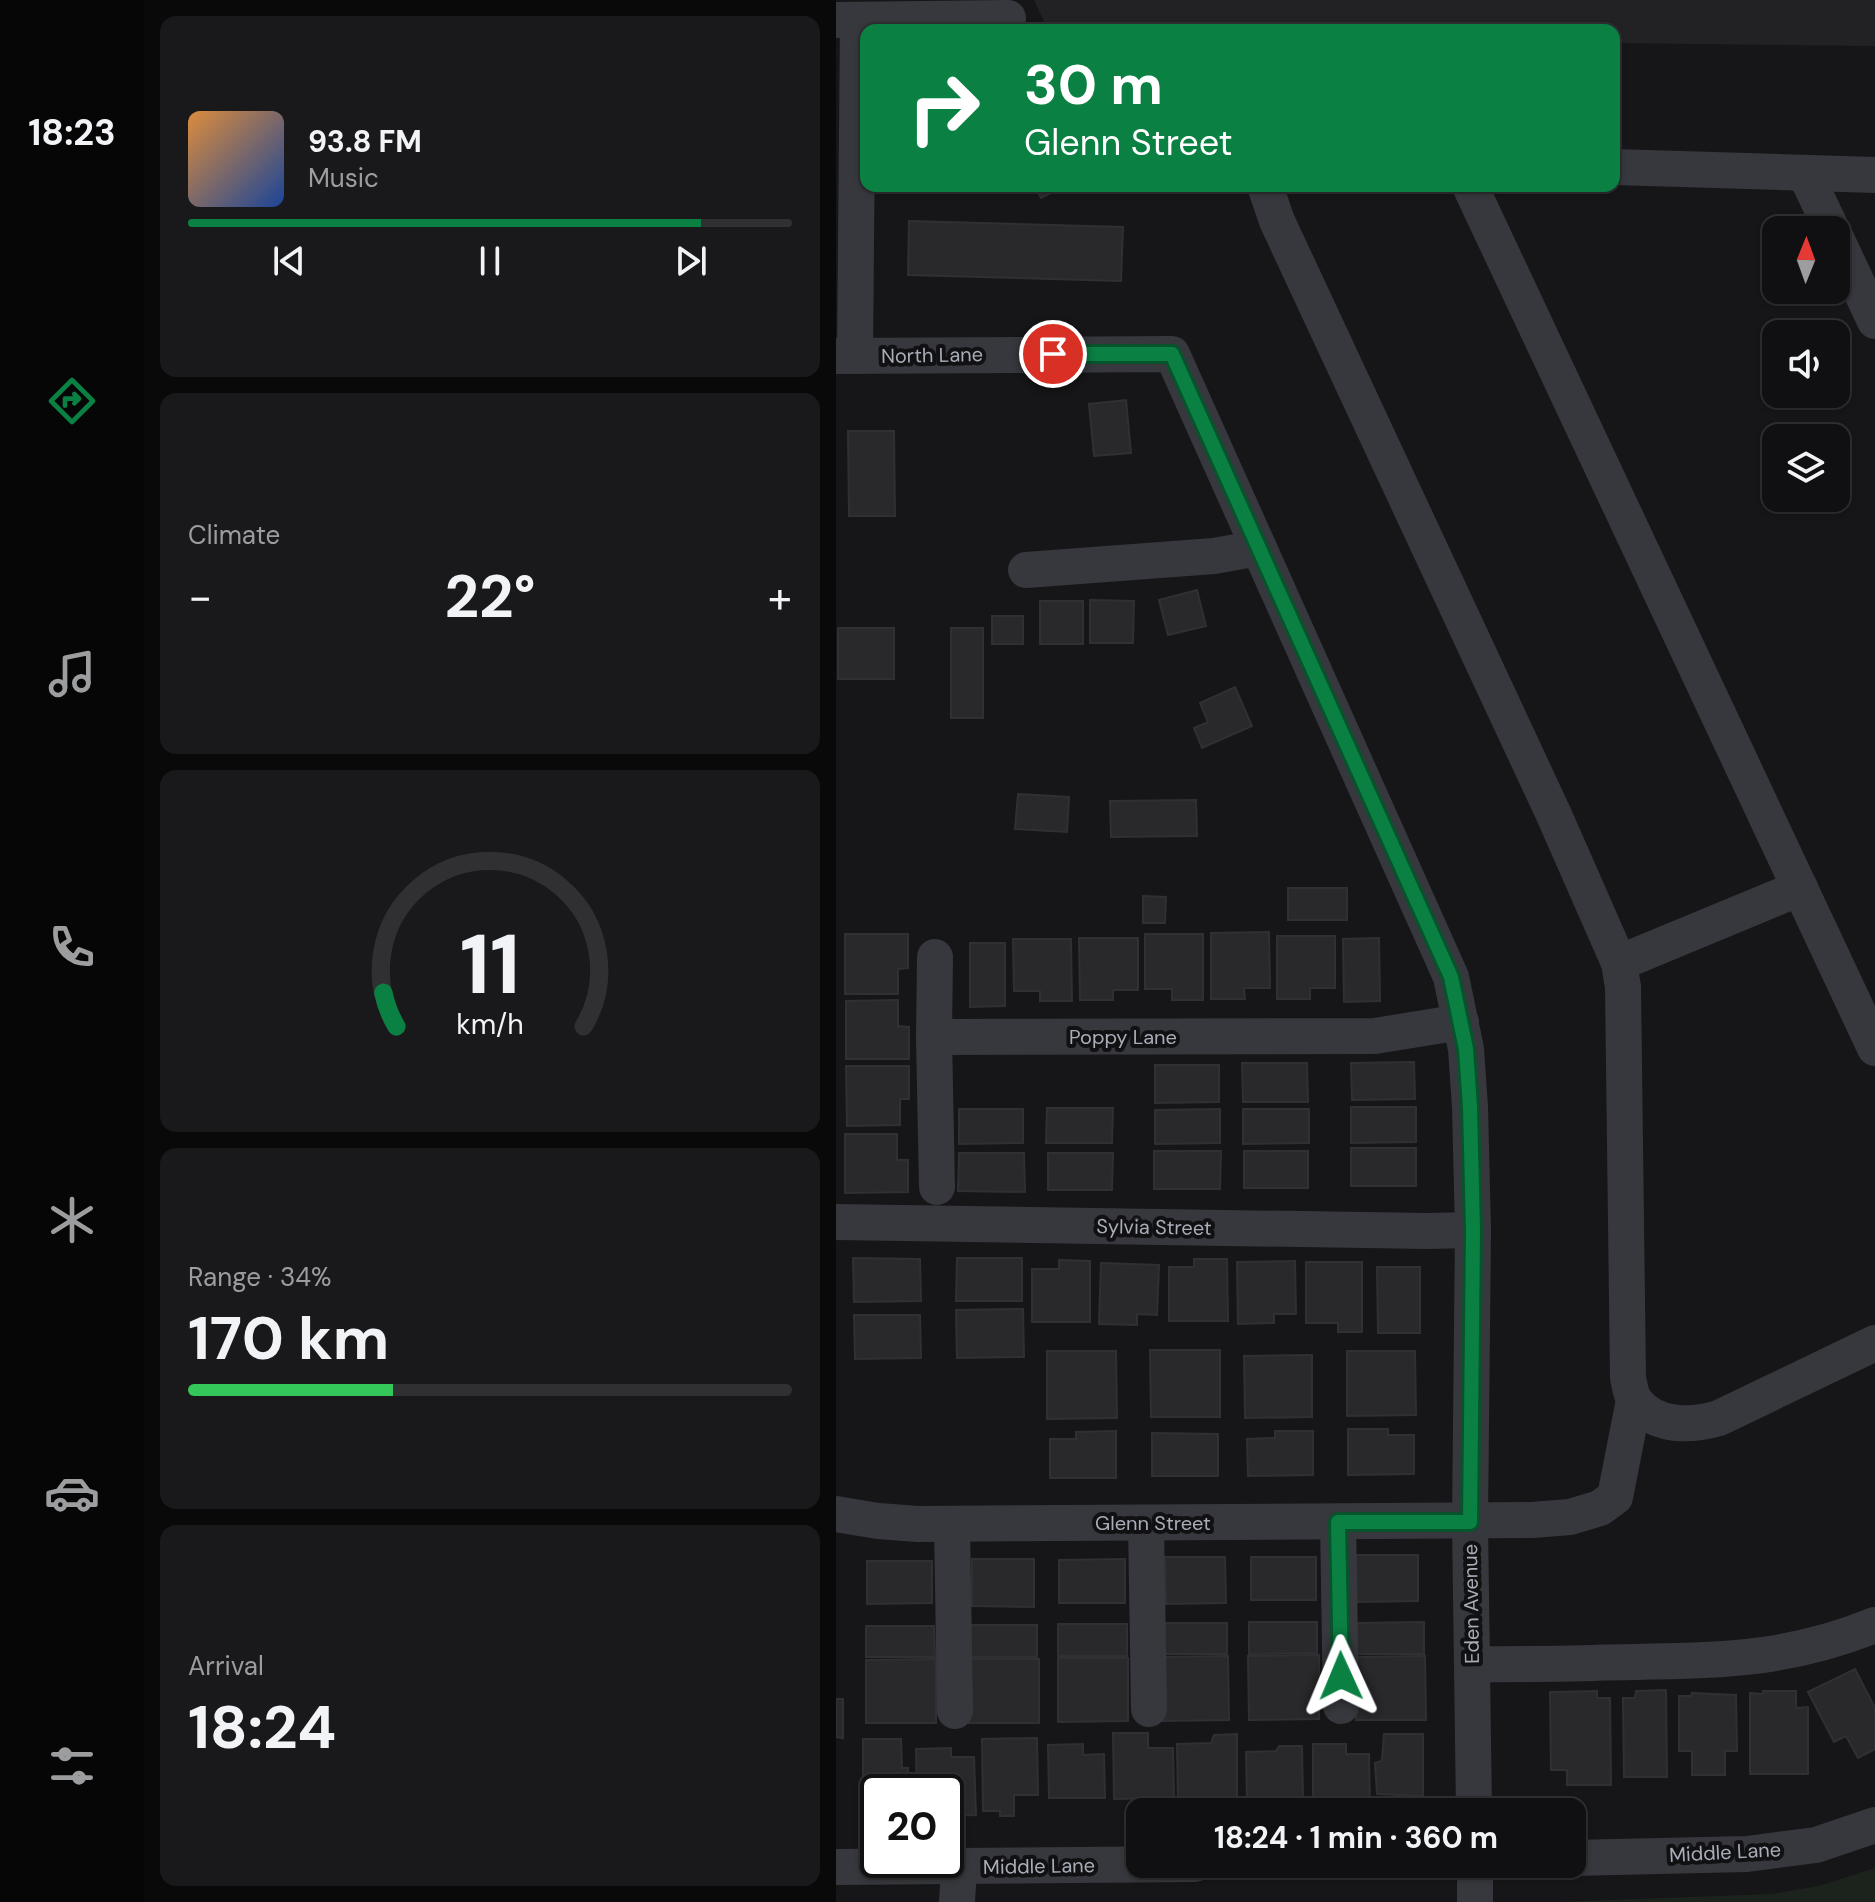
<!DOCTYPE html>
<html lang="en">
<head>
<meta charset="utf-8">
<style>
	body { margin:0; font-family:"DM Sans",sans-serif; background:#19191b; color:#f1f3f6; height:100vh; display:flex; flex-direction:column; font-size:30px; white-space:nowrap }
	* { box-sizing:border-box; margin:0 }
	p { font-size:26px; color:#9c9d9f }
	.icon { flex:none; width:44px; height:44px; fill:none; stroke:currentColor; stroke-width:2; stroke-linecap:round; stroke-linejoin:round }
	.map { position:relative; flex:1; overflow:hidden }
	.side { display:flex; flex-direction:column; gap:16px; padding:16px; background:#09090a; width:692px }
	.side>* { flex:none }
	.top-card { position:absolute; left:24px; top:24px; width:760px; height:168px; border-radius:16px; box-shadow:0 2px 6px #0004,0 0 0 2px #303032; background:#0b8043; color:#fff; overflow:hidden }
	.needle { width:52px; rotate:1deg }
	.tools { position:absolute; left:926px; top:216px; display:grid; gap:16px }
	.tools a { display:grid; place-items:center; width:88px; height:88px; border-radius:16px; background:#101012; box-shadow:0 2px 6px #0004,0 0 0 2px #303032; font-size:40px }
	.speed { position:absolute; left:24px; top:1774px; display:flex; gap:16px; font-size:40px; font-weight:700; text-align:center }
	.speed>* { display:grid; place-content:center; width:104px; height:104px; border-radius:50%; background:#101012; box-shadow:0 2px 6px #0004,0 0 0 2px #303032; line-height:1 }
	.speed .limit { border:4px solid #111; border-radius:12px; background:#fff; color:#111 }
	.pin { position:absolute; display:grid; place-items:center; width:68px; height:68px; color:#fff; margin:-34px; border:4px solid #fff; border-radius:50%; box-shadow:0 2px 8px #0007 }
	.me { position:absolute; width:88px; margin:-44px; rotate:359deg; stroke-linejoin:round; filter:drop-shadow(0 0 6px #0008) }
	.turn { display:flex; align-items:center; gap:28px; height:168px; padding:0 32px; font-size:36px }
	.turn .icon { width:104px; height:104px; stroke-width:2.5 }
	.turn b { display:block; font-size:56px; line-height:68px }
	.big { font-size:60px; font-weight:700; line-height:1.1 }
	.side .widget { flex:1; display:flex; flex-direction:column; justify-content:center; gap:12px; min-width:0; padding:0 28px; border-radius:16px; background:#19191b }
	.side .dial { align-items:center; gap:0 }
	.dial svg { height:208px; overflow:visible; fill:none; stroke:#303032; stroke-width:7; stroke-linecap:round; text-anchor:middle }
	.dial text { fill:#f1f3f6; stroke:none }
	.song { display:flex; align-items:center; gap:24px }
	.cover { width:96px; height:96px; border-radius:12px; background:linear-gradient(135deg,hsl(30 70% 55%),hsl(220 70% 35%)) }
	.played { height:8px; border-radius:4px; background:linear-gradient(90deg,#0b8043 85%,#303032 85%) }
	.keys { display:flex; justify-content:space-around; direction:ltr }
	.heat { display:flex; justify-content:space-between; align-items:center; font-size:44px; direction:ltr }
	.charge { height:12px; border-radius:6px; background:linear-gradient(90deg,#34c759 34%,#303032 0) }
	.trip { position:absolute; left:290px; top:1798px; width:460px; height:80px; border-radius:16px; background:#101012; box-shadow:0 2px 6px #0004,0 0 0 2px #303032; font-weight:700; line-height:80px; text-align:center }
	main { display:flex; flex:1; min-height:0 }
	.tab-bar { display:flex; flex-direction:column; width:144px; justify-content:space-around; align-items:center; background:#060607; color:#9c9d9f }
	.tab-bar .icon { width:56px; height:56px }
	.tab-bar .on { color:#0b8043 }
	.tab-bar b { font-size:36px; color:#f1f3f6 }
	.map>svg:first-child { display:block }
	.built { fill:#222225 }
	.green { fill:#1c231d }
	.building { fill:#29292c; stroke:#303034; stroke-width:2 }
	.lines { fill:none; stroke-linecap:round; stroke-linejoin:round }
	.minor { stroke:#37383d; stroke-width:36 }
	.route-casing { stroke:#07532c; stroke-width:20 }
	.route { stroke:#0b8043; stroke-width:14 }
	.labels { text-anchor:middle; stroke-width:8; stroke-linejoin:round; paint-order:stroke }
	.street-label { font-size:20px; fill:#a8adb8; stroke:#111113 }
</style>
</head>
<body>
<main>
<nav class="tab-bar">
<b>18:23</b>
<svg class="icon on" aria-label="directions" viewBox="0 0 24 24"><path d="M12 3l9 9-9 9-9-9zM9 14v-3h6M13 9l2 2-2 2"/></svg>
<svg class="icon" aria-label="music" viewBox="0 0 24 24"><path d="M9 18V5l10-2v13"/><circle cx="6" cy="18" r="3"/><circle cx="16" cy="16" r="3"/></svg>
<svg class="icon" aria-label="phone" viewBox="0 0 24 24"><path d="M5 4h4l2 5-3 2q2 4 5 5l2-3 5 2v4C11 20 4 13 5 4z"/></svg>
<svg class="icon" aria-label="climate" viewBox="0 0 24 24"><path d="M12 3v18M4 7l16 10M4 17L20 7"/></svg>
<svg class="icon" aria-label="car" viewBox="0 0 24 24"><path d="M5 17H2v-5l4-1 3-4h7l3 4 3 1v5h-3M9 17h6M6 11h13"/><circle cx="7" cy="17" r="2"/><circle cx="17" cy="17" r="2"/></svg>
<svg class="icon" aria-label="filters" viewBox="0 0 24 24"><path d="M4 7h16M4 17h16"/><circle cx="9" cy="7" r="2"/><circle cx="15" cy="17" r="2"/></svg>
</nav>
<section class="side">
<div class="widget">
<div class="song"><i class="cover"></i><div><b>93.8 FM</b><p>Music</p></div></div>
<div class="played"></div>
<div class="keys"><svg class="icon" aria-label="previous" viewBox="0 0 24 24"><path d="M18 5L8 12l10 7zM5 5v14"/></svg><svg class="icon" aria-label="pause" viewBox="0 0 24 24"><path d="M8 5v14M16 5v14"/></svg><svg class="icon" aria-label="next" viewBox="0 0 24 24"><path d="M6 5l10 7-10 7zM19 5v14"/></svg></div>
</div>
<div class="widget"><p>Climate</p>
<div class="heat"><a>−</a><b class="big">22°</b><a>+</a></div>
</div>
<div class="widget dial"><svg viewBox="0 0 100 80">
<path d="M14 69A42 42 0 1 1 86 69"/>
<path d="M14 69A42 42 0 0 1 9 56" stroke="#0b8043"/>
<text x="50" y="56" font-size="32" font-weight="700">11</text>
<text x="50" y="72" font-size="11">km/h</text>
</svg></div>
<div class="widget"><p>Range · 34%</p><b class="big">170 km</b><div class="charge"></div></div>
<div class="widget"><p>Arrival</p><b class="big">18:24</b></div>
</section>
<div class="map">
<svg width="1039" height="1902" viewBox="0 0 1039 1902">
	<rect width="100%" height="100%" fill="#161618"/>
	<!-- built -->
	<path class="built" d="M198 0H1039V46L778 43V30H212Z"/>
	<!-- green -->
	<path class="green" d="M1039 1868V1902H722L935 1894 983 1886Z"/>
	<!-- building -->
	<g class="building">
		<path d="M199 186H229L205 198Z"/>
		<path d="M73 221 287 227 285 281 72 275Z"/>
		<path d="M290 400 295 453 258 456 253 404Z"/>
		<path d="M12 431H58L59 516H13Z"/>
		<path d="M361 590 370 626 332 635 323 600Z"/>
		<path d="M254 600 298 601 297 643H254Z"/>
		<rect x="204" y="601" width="43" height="43"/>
		<rect x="156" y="616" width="31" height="28"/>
		<rect x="2" y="628" width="56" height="51"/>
		<rect x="115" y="628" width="32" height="90"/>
		<path d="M399 687 416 726 366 748 358 728 372 722 364 703Z"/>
		<path d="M182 794 233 797 231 832 179 829Z"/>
		<path d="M360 800 361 836 275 837 274 801Z"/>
		<rect x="452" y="888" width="59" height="32"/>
		<path d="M307 896 330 897 329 923H307Z"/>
		<path d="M433 932 434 988H408L409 999H375V933Z"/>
		<path d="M9 934H72V968L62 969V994H9Z"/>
		<path d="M309 934H367V1000H336V989H309Z"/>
		<path d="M441 936H499V988H474V999H441Z"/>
		<path d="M243 938H302V990H277V1000H244Z"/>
		<path d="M543 938 544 1001 508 1002 507 939Z"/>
		<path d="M177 939H235L236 1001H204V991H178Z"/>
		<path d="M134 943H169V1006L134 1007Z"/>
		<path d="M62 1000V1026L73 1027V1059H10V1001Z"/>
		<path d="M578 1062 579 1099 516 1100 515 1063Z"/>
		<path d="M406 1063H471L472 1102H407Z"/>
		<path d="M319 1065H383V1102L319 1103Z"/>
		<path d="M10 1066H73V1099H64V1125L11 1126Z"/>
		<path d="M515 1107H580V1142L515 1143Z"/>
		<path d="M211 1108H277L276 1143H210Z"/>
		<path d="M123 1109H187V1143L123 1144Z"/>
		<path d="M384 1109V1143L319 1144V1110Z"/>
		<path d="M407 1109H473V1143L407 1144Z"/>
		<path d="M9 1134H61V1160H72V1192L9 1193Z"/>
		<rect x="515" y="1148" width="65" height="38"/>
		<path d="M318 1151H385L384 1189H318Z"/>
		<rect x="408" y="1151" width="64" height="37"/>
		<path d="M123 1153H188L189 1192 122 1191Z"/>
		<path d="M212 1153H277L276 1190H212Z"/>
		<path d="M17 1258 84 1259 85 1301 18 1302Z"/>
		<path d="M121 1258H186V1301H120Z"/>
		<path d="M358 1259H391L392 1321H333V1267H358Z"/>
		<path d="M223 1260 254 1261V1322H196V1269H223Z"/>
		<path d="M459 1261 460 1314H438V1323L402 1324 401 1262Z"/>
		<path d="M470 1262H526V1332H502V1323H470Z"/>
		<path d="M265 1263 323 1265 321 1315 301 1314V1325L263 1324Z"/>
		<path d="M541 1267H584V1333H542Z"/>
		<path d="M187 1309 188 1357 121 1358 120 1310Z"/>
		<path d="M18 1315H84L85 1358 19 1359Z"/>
		<path d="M314 1350H384V1417H315Z"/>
		<path d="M211 1351H280L281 1418 211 1419Z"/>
		<path d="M511 1351H579L580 1415 511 1416Z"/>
		<path d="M476 1355V1417L409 1418 408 1356Z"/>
		<path d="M512 1429H552V1435H578V1474L512 1475Z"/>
		<path d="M280 1431V1478H214V1439H240V1432Z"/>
		<path d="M439 1431H477V1475L412 1476 411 1439 439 1438Z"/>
		<path d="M316 1433 382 1434V1476H316Z"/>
		<path d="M520 1555H582V1601L521 1602Z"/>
		<path d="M329 1557H389L390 1603 330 1604Z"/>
		<rect x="415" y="1557" width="65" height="43"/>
		<path d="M136 1559H198V1607L136 1606Z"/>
		<path d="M289 1559V1603H223V1560Z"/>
		<path d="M31 1561H96V1603L31 1604Z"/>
		<path d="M413 1622H481V1653L413 1654Z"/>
		<path d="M588 1622V1654H520L519 1623Z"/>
		<rect x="323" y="1623" width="68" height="31"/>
		<rect x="222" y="1624" width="69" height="32"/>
		<rect x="133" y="1625" width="68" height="32"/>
		<path d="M30 1626H98L99 1657H30Z"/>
		<path d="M483 1655V1719L413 1720 412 1656Z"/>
		<path d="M392 1656 393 1720 323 1721 322 1657Z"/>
		<path d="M589 1656 590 1720H520L519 1657Z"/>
		<path d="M222 1658H292V1721L222 1722Z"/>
		<path d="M100 1659V1723H30V1660Z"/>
		<path d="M132 1659H203V1723H133Z"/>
		<path d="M1019 1669 1039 1708V1749L1022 1758 1010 1736 998 1742 972 1692Z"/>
		<path d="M830 1690 831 1777H788L787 1698H799L800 1691Z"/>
		<path d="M761 1691V1698H774L775 1785H731V1770H715L714 1692Z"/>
		<path d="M927 1691H960V1708L972 1707V1774H914V1693L927 1694Z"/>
		<path d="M856 1693 900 1695 901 1751H889V1775H856V1751H843V1696H855Z"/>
		<path d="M0 1699H7V1738L0 1737Z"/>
		<path d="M277 1733H312V1748H337L338 1798 278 1799Z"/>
		<path d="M401 1734V1803H342L341 1744 375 1743 378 1735Z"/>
		<path d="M548 1734H587V1796L541 1794 539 1763 546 1761Z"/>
		<path d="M201 1738 202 1795H178V1816H164V1811H147L146 1739Z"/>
		<path d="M27 1739H65L66 1768H72V1792H42V1806V1803H27Z"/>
		<path d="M247 1744V1755L268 1754 269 1798H213L212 1745Z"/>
		<path d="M477 1744H510V1754H533L534 1811 501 1812V1797H477Z"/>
		<path d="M443 1746H466L467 1800 411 1801 410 1752 440 1751Z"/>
		<path d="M115 1748V1757H138L140 1815 110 1816V1792H81L80 1749Z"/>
	</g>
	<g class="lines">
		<!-- minor -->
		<g class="minor">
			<path d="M0 20 172 18"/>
			<path d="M778 167 1039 175"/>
			<path d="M969 173 996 230"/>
			<path d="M429 186 441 221 718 815 783 963 787 987 792 1378C794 1386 795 1396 800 1402 820 1428 856 1426 883 1418L1039 1343"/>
			<path d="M634 186 1039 1048"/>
			<path d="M1000 238 1039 321"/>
			<path d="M0 356 336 354 615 977 630 1049 634 1107 637 1230 634 1522 638 1812"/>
			<path d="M19 356 22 20"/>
			<path d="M190 570 378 556 423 548"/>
			<path d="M783 963 964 888"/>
			<path d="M98 1037 99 957"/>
			<path d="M101 1187 98 1037 539 1036 625 1022"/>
			<path d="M0 1222 592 1231 637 1230"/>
			<path d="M0 1514 42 1521 82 1524 696 1520 734 1517 764 1508 779 1497 798 1400"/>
			<path d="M502 1522 505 1706"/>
			<path d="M310 1523 313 1709"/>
			<path d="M116 1524 119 1711"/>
			<path d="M636 1664C690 1665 743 1663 797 1662 888 1660 952 1660 1039 1625"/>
			<path d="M736 1858 911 1854 980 1845 1039 1825"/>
			<path d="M639 1864V1902"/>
			<path d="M0 1867 359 1864"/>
			<path d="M121 1902 123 1867"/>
		</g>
	</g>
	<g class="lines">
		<!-- route casing -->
		<g class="route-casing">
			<path id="route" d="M217 354H336L615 977 630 1049 634 1107 637 1230 634 1522H502L505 1676"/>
		</g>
		<!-- route -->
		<use href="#route" class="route"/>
	</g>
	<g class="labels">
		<!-- street labels -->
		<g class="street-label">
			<text transform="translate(96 355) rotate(-1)" y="7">North Lane</text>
			<text x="287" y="1044">Poppy Lane</text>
			<text transform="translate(318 1227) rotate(1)" y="7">Sylvia Street</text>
			<text x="317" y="1530">Glenn Street</text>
			<text transform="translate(635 1604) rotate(-91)" y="7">Eden Avenue</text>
			<text transform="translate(889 1852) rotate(-3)" y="7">Middle Lane</text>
			<text transform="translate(203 1866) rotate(-1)" y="7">Middle Lane</text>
		</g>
	</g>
</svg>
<div class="tools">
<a><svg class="needle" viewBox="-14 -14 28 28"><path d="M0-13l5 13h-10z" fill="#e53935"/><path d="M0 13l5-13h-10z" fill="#9c9d9f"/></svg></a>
<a><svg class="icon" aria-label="sound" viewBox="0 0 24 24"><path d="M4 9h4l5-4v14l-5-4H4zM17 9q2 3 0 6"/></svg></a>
<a><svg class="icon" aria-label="layers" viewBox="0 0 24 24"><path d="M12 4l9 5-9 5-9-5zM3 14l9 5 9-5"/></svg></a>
</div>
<div class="speed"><div class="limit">20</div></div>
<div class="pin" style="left:217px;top:354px;background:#d93025"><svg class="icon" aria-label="arrive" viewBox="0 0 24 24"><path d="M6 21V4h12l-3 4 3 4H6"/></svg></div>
<svg class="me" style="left:505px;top:1676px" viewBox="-20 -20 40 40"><path d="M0-17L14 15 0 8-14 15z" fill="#0b8043" stroke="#fff" stroke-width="4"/></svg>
<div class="trip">18:24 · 1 min · 360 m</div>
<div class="top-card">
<div class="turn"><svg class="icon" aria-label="right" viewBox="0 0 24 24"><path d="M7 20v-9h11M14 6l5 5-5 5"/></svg><div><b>30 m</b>Glenn Street</div></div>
</div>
</div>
</main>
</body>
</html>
